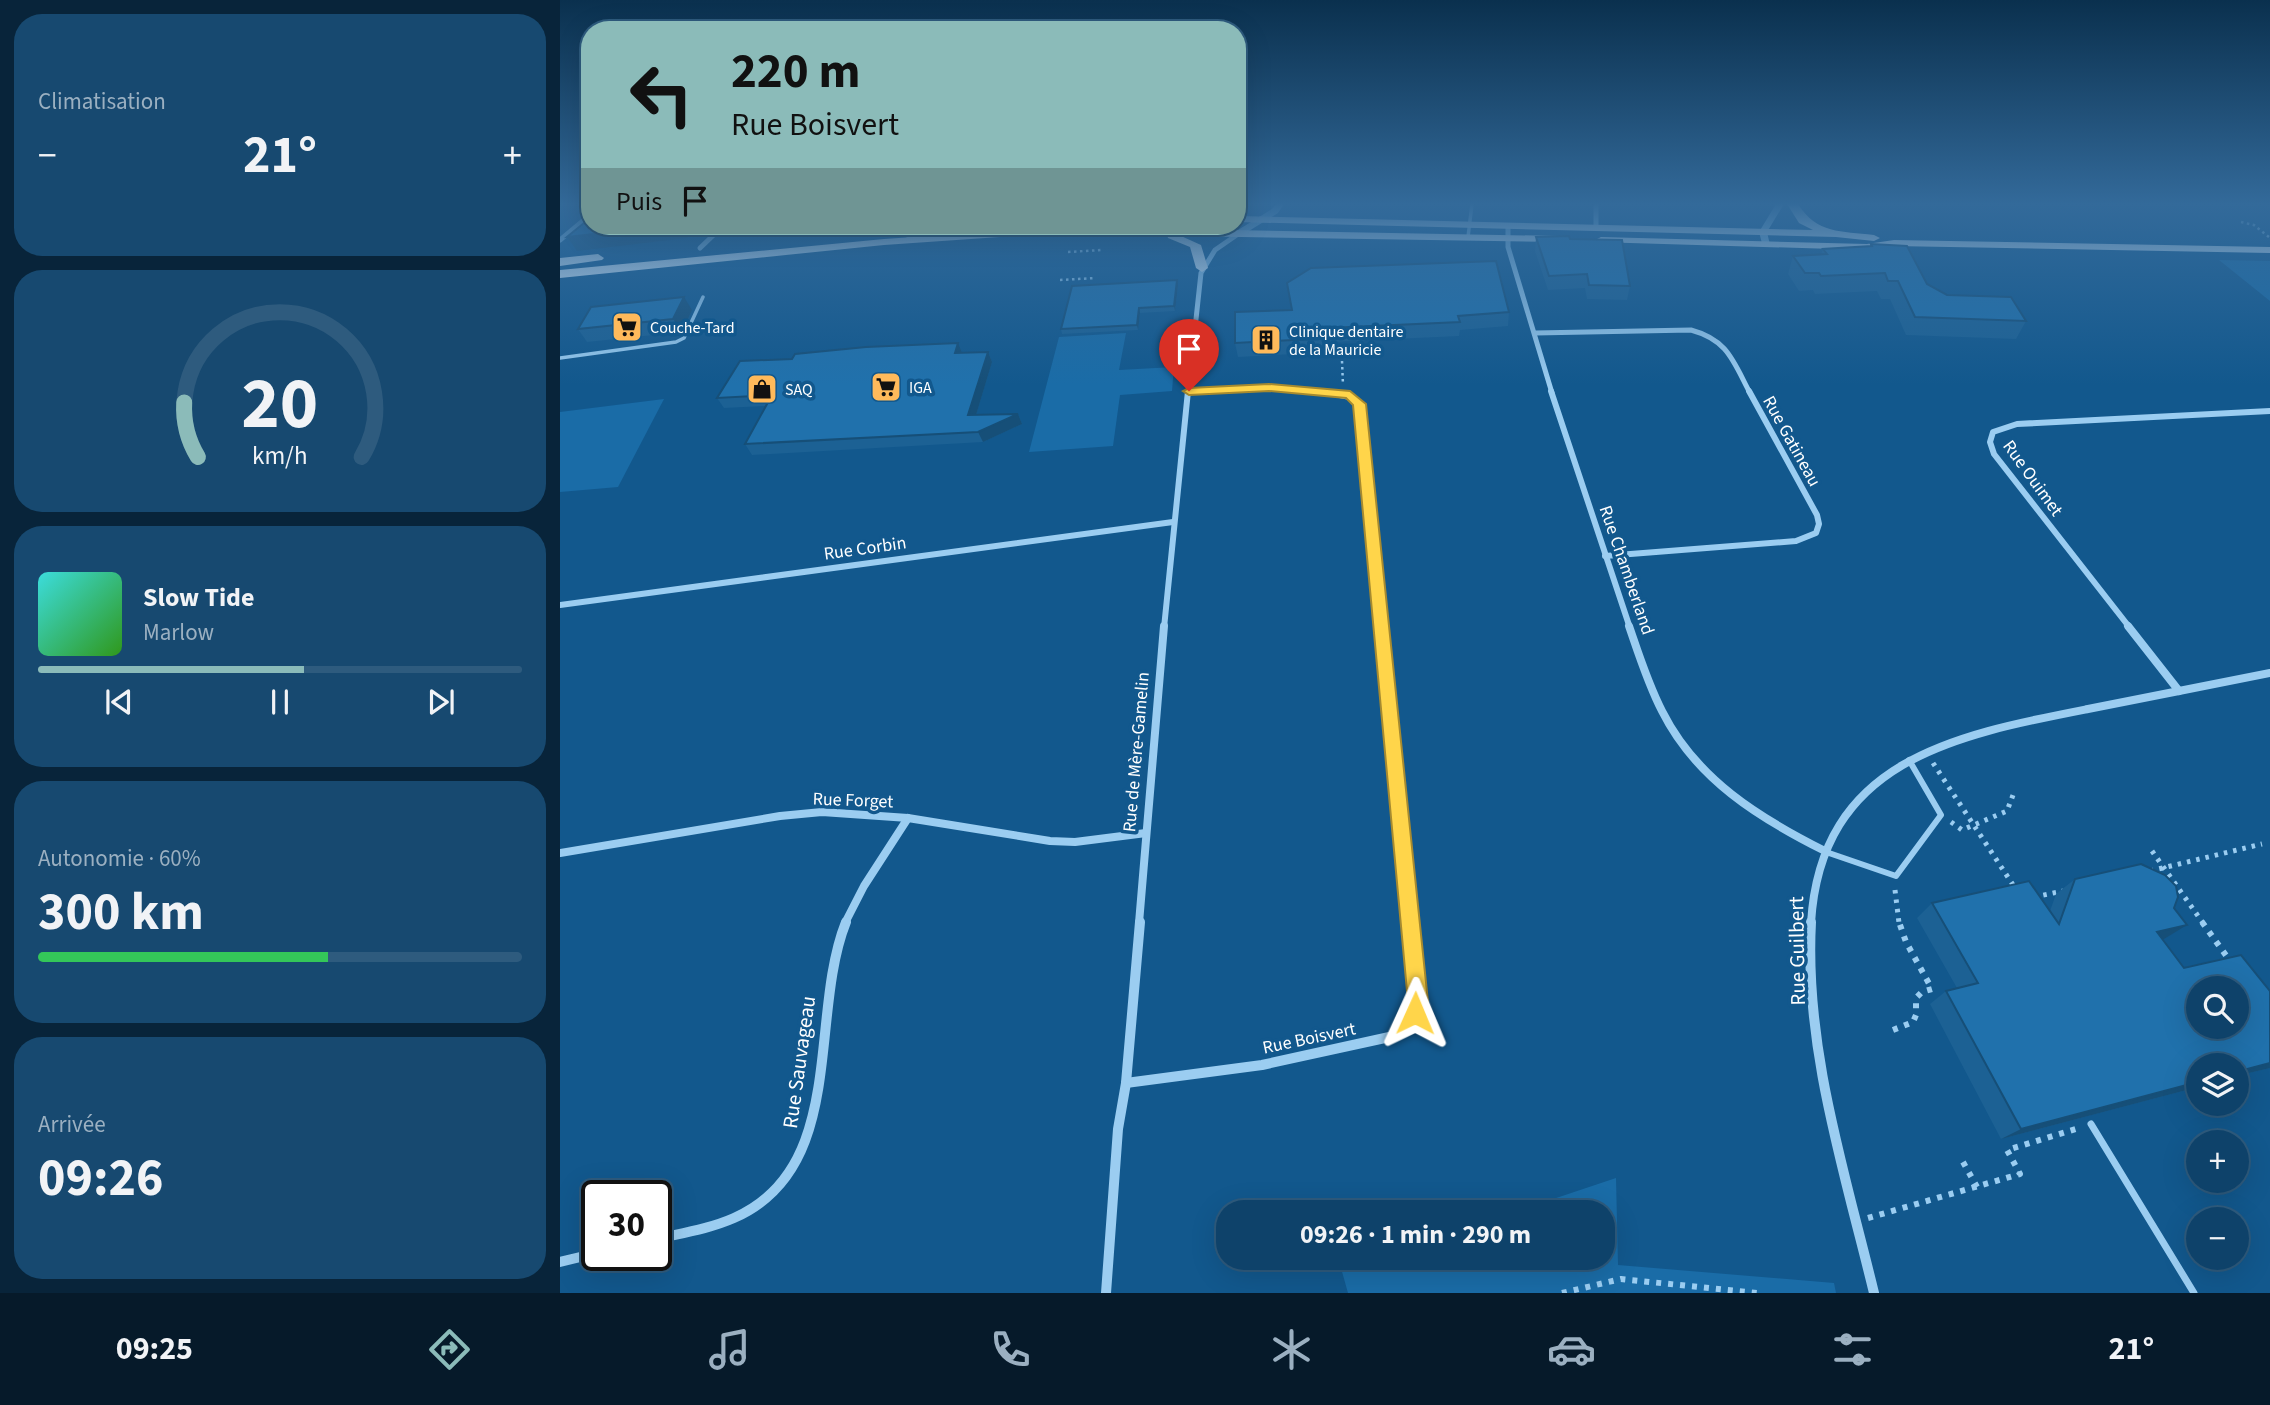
<!DOCTYPE html>
<html lang="fr">
<head>
<meta charset="utf-8">
<style>
	body { margin:0; font-family:"Source Sans 3",sans-serif; background:#174970; color:#f1f3f6; height:100vh; display:flex; flex-direction:column; font-size:26px; white-space:nowrap }
	* { box-sizing:border-box; margin:0 }
	p { font-size:23px; color:#9bb0c1 }
	.icon { flex:none; width:38px; height:38px; fill:none; stroke:currentColor; stroke-width:2; stroke-linecap:round; stroke-linejoin:round }
	.map { position:relative; flex:1; overflow:hidden }
	.sheet { display:flex; flex-direction:column; gap:14px; padding:14px; background:#08243a; width:560px }
	.sheet>* { flex:none }
	.hud { position:absolute; left:21px; top:21px; width:665px; height:214px; border-radius:28px; box-shadow:0 7px 28px #0002,0 0 0 2px #2e5b7e; background:#8bbbb9; color:#111; overflow:hidden }
	.buttons { position:absolute; left:1626px; top:976px; display:grid; gap:14px }
	.buttons a { display:grid; place-items:center; width:63px; height:63px; border-radius:50%; background:#0e426a; box-shadow:0 7px 28px #0002,0 0 0 2px #2e5b7e; font-size:35px }
	.speed { position:absolute; left:21px; top:1180px; display:flex; gap:14px; font-size:35px; font-weight:700; text-align:center }
	.speed>* { display:grid; place-content:center; width:91px; height:91px; border-radius:50%; background:#0e426a; box-shadow:0 7px 28px #0002,0 0 0 2px #2e5b7e; line-height:1 }
	.speed .limit { border:4px solid #111; border-radius:10px; background:#fff; color:#111 }
	.pin { position:absolute; display:grid; place-items:center; width:60px; height:60px; color:#fff; margin:-72px -30px; border-radius:50% 50% 50% 0; rotate:-45deg; box-shadow:0 0 7px #0007 }
	.pin .icon { rotate:45deg }
	.me { position:absolute; width:77px; margin:-38px; rotate:1deg; stroke-linejoin:round; filter:drop-shadow(0 0 5px #0008) }
	.turn { display:flex; align-items:center; gap:24px; height:147px; padding:0 35px; font-size:32px }
	.turn .icon { width:91px; height:91px; stroke-width:2.5 }
	.turn b { display:block; font-size:49px; line-height:60px }
	.then { display:flex; align-items:center; height:66px; padding:0 35px; background:#0003; gap:14px; font-size:26px }
	.big { font-size:52px; font-weight:700; line-height:1.1 }
	.sheet .tile { flex:1; display:flex; flex-direction:column; justify-content:center; gap:10px; min-width:0; padding:0 24px; border-radius:28px; background:#174970 }
	.sheet .dial { align-items:center; gap:0 }
	.dial svg { height:182px; overflow:visible; fill:none; stroke:#2e5b7e; stroke-width:7; stroke-linecap:round; text-anchor:middle }
	.dial text { fill:#f1f3f6; stroke:none }
	.song { display:flex; align-items:center; gap:21px }
	.cover { width:84px; height:84px; border-radius:10px; background:linear-gradient(135deg,hsl(180 70% 55%),hsl(110 70% 35%)) }
	.played { height:7px; border-radius:4px; background:linear-gradient(90deg,#8bbbb9 55%,#2e5b7e 55%) }
	.keys { display:flex; justify-content:space-around; direction:ltr }
	.heat { display:flex; justify-content:space-between; align-items:center; font-size:38px; direction:ltr }
	.charge { height:10px; border-radius:5px; background:linear-gradient(90deg,#34c759 60%,#2e5b7e 0) }
	.trip { position:absolute; left:656px; top:1200px; width:399px; height:70px; border-radius:28px; background:#0e426a; box-shadow:0 7px 28px #0002,0 0 0 2px #2e5b7e; font-weight:700; line-height:70px; text-align:center }
	.menu { display:flex; height:112px; justify-content:space-around; align-items:center; background:#061a2a; color:#9bb0c1 }
	.menu .icon { width:49px; height:49px }
	.menu .current { color:#8bbbb9 }
	.menu b { font-size:32px; color:#f1f3f6 }
	main { display:flex; flex:1; min-height:0 }
	.map>svg:first-child { display:block }
	.green { fill:#1a6ca7 }
	.lines { fill:none; stroke-linecap:round; stroke-linejoin:round }
	.path-far2 { stroke:#9bcdf1; stroke-width:2.5; stroke-dasharray:2.5 3.5; stroke-linecap:butt }
	.path-far1 { stroke:#9bcdf1; stroke-width:5; stroke-dasharray:3.5 6; stroke-linecap:butt }
	.path { stroke:#9bcdf1; stroke-width:6; stroke-dasharray:5 7; stroke-linecap:butt }
	.service-far2 { stroke:#9bcdf1; stroke-width:3.5 }
	.service-far1 { stroke:#9bcdf1; stroke-width:6 }
	.service { stroke:#9bcdf1; stroke-width:7 }
	.minor-far3 { stroke:#9bcdf1; stroke-width:5 }
	.minor-far2 { stroke:#9bcdf1; stroke-width:6 }
	.minor-far1 { stroke:#9bcdf1; stroke-width:8 }
	.minor { stroke:#9bcdf1; stroke-width:10 }
	.tertiary { fill:#9bcdf1; fill-rule:evenodd }
	.primary { fill:#e5f3ff; fill-rule:evenodd }
	.wall { fill:#1c6194 }
	.shaded-wall { fill:#164f78 }
	.building { fill:#2071ac; stroke:#164f78; stroke-width:2; fill-rule:evenodd }
	.route { fill:#ffd54a; stroke:#a68a30; stroke-width:2 }
	.labels { text-anchor:middle; stroke-width:7; stroke-linejoin:round; paint-order:stroke }
	.far-poi-label { font-size:16px; fill:#fff; stroke:#12588d; text-anchor:start }
	.street-label { font-size:18px; fill:#fff; stroke:#12588d }
	.near-street-label { font-size:21px; fill:#fff; stroke:#12588d }
</style>
</head>
<body>
<main>
<section class="sheet">
<div class="tile"><p>Climatisation</p>
<div class="heat"><a>−</a><b class="big">21°</b><a>+</a></div>
</div>
<div class="tile dial"><svg viewBox="0 0 100 80">
<path d="M14 69A42 42 0 1 1 86 69"/>
<path d="M14 69A42 42 0 0 1 8 45" stroke="#8bbbb9"/>
<text x="50" y="56" font-size="32" font-weight="700">20</text>
<text x="50" y="72" font-size="11">km/h</text>
</svg></div>
<div class="tile">
<div class="song"><i class="cover"></i><div><b>Slow Tide</b><p>Marlow</p></div></div>
<div class="played"></div>
<div class="keys"><svg class="icon" aria-label="previous" viewBox="0 0 24 24"><path d="M18 5L8 12l10 7zM5 5v14"/></svg><svg class="icon" aria-label="pause" viewBox="0 0 24 24"><path d="M8 5v14M16 5v14"/></svg><svg class="icon" aria-label="next" viewBox="0 0 24 24"><path d="M6 5l10 7-10 7zM19 5v14"/></svg></div>
</div>
<div class="tile"><p>Autonomie · 60%</p><b class="big">300 km</b><div class="charge"></div></div>
<div class="tile"><p>Arrivée</p><b class="big">09:26</b></div>
</section>
<div class="map">
<svg width="1710" height="1293" viewBox="0 0 1710 1293">
	<rect width="100%" height="100%" fill="#12588d"/>
	<!-- green -->
	<g class="green">
		<path d="M1659 260 1710 261V301Z"/>
		<path d="M566 333 559 370 614 367 612 391 560 395 553 446 469 452 499 337Z"/>
		<path d="M104 399 58 487 0 492V412Z"/>
		<path d="M1056 1178 1058 1265 1274 1283 1276 1293H788L781 1268 811 1258H1043V1213H951Z"/>
	</g>
	<g class="lines">
		<!-- path-far2 -->
		<g class="path-far2">
			<path d="M1681 222 1694 225 1709 237"/>
			<path d="M508 252 541 250"/>
			<path d="M500 280 535 278"/>
			<path d="M782 361 783 385"/>
		</g>
		<!-- path-far1 -->
		<g class="path-far1">
			<path d="M1373 763 1455 888"/>
			<path d="M1391 822 1402 830 1447 811 1453 795"/>
			<path d="M1592 851 1643 923"/>
			<path d="M1590 871 1702 844"/>
			<path d="M1335 890 1339 923"/>
			<path d="M1474 897 1503 891"/>
		</g>
		<!-- path -->
		<g class="path">
			<path d="M1642 922 1670 961"/>
			<path d="M1333 1030 1353 1022 1356 1015V998L1362 992 1372 989 1346 942 1339 922"/>
			<path d="M1403 1162 1417 1187"/>
			<path d="M1308 1218 1460 1174 1447 1150 1519 1128"/>
			<path d="M1002 1293 1061 1279 1197 1293"/>
		</g>
		<!-- service-far2 -->
		<g class="service-far2">
			<path d="M908 237 912 204"/>
			<path d="M0 358 116 342 124 338 143 297"/>
		</g>
		<!-- service-far1 -->
		<path class="service-far1" d="M1266 852 1336 876 1381 815 1349 760"/>
		<!-- service -->
		<path class="service" d="M1531 1124 1634 1293"/>
		<!-- minor-far3 -->
		<g class="minor-far3">
			<path d="M1036 204V228"/>
			<path d="M948 226V247L992 393"/>
			<path d="M0 240 30 215"/>
			<path d="M348 240 355 226"/>
			<path d="M140 248 163 226"/>
			<path d="M975 333 1131 330C1168 340 1173 361 1190 393"/>
			<path d="M629 391 720 388 773 393"/>
			<path d="M628 393 641 273 655 250 681 232"/>
		</g>
		<!-- minor-far2 -->
		<g class="minor-far2">
			<path d="M759 391 790 397 800 404 822 628"/>
			<path d="M991 391 1070 628"/>
			<path d="M1045 556 1236 541 1256 533 1259 524 1257 515 1189 391"/>
			<path d="M0 605 613 522"/>
			<path d="M604 628 628 391"/>
			<path d="M1570 628 1434 454 1430 442 1433 432 1457 424 1710 411"/>
		</g>
		<!-- minor-far1 -->
		<g class="minor-far1">
			<path d="M822 626 850 923"/>
			<path d="M1069 626C1079 655 1088 684 1102 711 1136 779 1199 818 1265 851"/>
			<path d="M1568 626 1619 691"/>
			<path d="M0 853 220 816 262 812 348 818 490 841 515 842 586 833"/>
			<path d="M285 923 304 886 348 818"/>
			<path d="M579 923 604 626"/>
			<path d="M1251 923C1261 760 1395 735 1528 709 1589 697 1649 685 1710 673"/>
		</g>
		<!-- minor -->
		<g class="minor">
			<path d="M1251 922C1244 1047 1285 1173 1314 1293"/>
			<path d="M566 1083 702 1065 834 1036 850 1022 858 1002 850 922"/>
			<path d="M96 1239C122 1233 149 1229 174 1218 288 1168 248 1017 286 922"/>
			<path d="M0 1262 37 1253"/>
			<path d="M546 1293 558 1129 566 1083 580 922"/>
		</g>
		<!-- tertiary -->
		<g class="tertiary">
			<path d="M716 204H724L718 213 684 234H678V230L712 209Z"/>
			<path d="M1216 204H1224L1207 232 1210 245 1203 247 1199 232Z"/>
		</g>
		<!-- primary -->
		<g class="primary">
			<path d="M1227 204H1238C1257 234 1281 231 1314 235L1320 238 1314 241 1276 237 677 222V216L1253 230 1239 223Z"/>
			<path d="M498 227 999 236 1005 239 999 242 621 236 641 245 648 268 642 272 636 268 630 247 608 238 607 235 498 233 324 245 0 278V270L324 239Z"/>
			<path d="M1041 237 1307 244 1334 240 1710 247V253L1334 246 1307 250 1037 242 1035 240Z"/>
			<path d="M38 254 44 258 42 260 0 266V258Z"/>
		</g>
	</g>
	<!-- wall -->
	<g class="wall">
		<path d="M976 237 1010 239 1070 286 1067 300 1027 299 1025 288 988 290 975 251Z"/>
		<path d="M1311 244 1367 284 1387 295 1466 321 1456 339 1346 335 1330 299H1321L1317 291 1255 294 1253 290 1239 291 1228 274 1233 256 1261 255 1263 249 1310 246Z"/>
		<path d="M617 280 618 285 615 311 580 313 578 330 502 334 501 329Z"/>
		<path d="M727 283 949 312 948 326 900 330 899 336 771 342V352L678 357 675 343 731 310Z"/>
		<path d="M132 310 122 332 27 342 18 329Z"/>
		<path d="M428 352 432 362 416 415 458 414 462 424 423 442 192 455 185 444 206 406 164 408 157 398 402 353Z"/>
		<path d="M1515 879 1614 908 1604 939 1603 940 1624 968 1710 991V1068L1676 1076V1066H1638V1087L1441 1139 1370 1004 1386 991 1397 988 1357 918 1372 903 1490 911 1496 894Z"/>
	</g>
	<!-- shaded-wall -->
	<g class="shaded-wall">
		<path d="M107 226H140L127 238 17 251 7 237Z"/>
		<path d="M617 280 618 285 615 311 614 306Z"/>
		<path d="M124 297 132 310 122 332 113 319Z"/>
		<path d="M579 308 580 313 578 330 577 325Z"/>
		<path d="M398 343 402 353H395Z"/>
		<path d="M428 352 432 362 413 425 408 415Z"/>
		<path d="M458 414 462 424 423 442 418 432Z"/>
		<path d="M1627 925 1604 939 1576 946 1597 932Z"/>
		<path d="M1710 1063V1068L1676 1076V1072Z"/>
		<path d="M1638 1082V1087L1441 1139 1461 1129Z"/>
	</g>
	<!-- building -->
	<g class="building">
		<path d="M30 218V226H107L7 237Z"/>
		<path d="M1009 236 1010 239 1062 240 1070 286 1029 285 1027 274 989 276 976 237Z"/>
		<path d="M1311 244 1347 246 1367 284 1387 295 1451 297 1466 321 1355 317 1338 281H1328L1325 273 1261 276 1259 273H1245L1233 256 1267 254 1263 249 1312 246Z"/>
		<path d="M936 261 949 312 898 316 900 322 769 328 770 338 675 343V312L732 310 727 283 751 268Z"/>
		<path d="M617 280 614 306 579 308 577 325 501 329 512 286Z"/>
		<path d="M124 297 113 319 18 329 31 307Z"/>
		<path d="M398 343 395 353 428 352 408 415 458 414 418 432 185 444 212 395 157 398 180 361 232 359 235 354 306 347Z"/>
		<path d="M1581 864 1605 875 1616 886 1618 897 1614 908 1627 925 1597 932 1624 968 1681 955 1710 991V1063L1676 1072V1066H1638V1082L1461 1129 1386 991 1418 983 1372 903 1469 881 1499 924 1515 879ZM1638 989H1676V1027H1638Z"/>
	</g>
	<!-- sky -->
	<linearGradient id="sky" x2="0" y2="1"><stop stop-color="#0a304e"/><stop offset="0.53" stop-color="#336a9a"/><stop offset="1" stop-color="#336a9a" stop-opacity="0"/></linearGradient>
	<rect width="1710" height="385" fill="url(#sky)"/>
	<!-- route -->
	<path class="route" d="M709 384 790 391 806 404 868 1002 862 1020 855 1023 848 1020 845 1013 848 1002 793 405 786 398 709 391 629 395 623 391 629 388Z"/>
	<!-- icons -->
	<defs>
		<g id="supermarket-square" transform="scale(1.575)"><rect x="-9" y="-9" width="18" height="18" rx="4" fill="#ffba5b" stroke="#12588d"/><path d="M-6-5.5h2.5l.6 2H6L4.5 2H-2.5L-4.4-4H-6ZM-1.5 3.2a1.3 1.3 0 1 0 .1 0ZM3 3.2a1.3 1.3 0 1 0 .1 0Z" fill="#111"/></g>
		<g id="building-square" transform="scale(1.575)"><rect x="-9" y="-9" width="18" height="18" rx="4" fill="#ffba5b" stroke="#12588d"/><path d="M-4-6H4V6H1V3H-1V6H-4ZM-2.5-4.3h1.7v1.8h-1.7ZM.8-4.3h1.7v1.8H.8ZM-2.5-1h1.7V.8h-1.7ZM.8-1h1.7V.8H.8Z" fill="#111"/></g>
		<g id="shop-square" transform="scale(1.575)"><rect x="-9" y="-9" width="18" height="18" rx="4" fill="#ffba5b" stroke="#12588d"/><path d="M-5-2.5h2.3a2.7 3.5 0 0 1 5.4 0H5L5.5 6h-11ZM-1.5-2.5h3a1.5 2.3 0 0 0-3 0Z" fill="#111"/></g>
	</defs>
	<g fill-rule="evenodd">
		<use href="#supermarket-square" x="67" y="327"/>
		<use href="#building-square" x="706" y="340"/>
		<use href="#supermarket-square" x="326" y="387"/>
		<use href="#shop-square" x="202" y="389"/>
	</g>
	<g class="labels">
		<!-- far-poi labels -->
		<g class="far-poi-label">
			<text x="90" y="333">Couche-Tard</text>
			<text x="729" y="337">Clinique dentaire<tspan x="729" dy="18">de la Mauricie</tspan></text>
			<text x="349" y="393">IGA</text>
			<text x="225" y="395">SAQ</text>
		</g>
		<!-- street labels -->
		<g class="street-label">
			<text transform="translate(1232 441) rotate(61)" y="6">Rue Gatineau</text>
			<text transform="translate(1473 478) rotate(54)" y="6">Rue Ouimet</text>
			<text transform="translate(305 548) rotate(-8)" y="6">Rue Corbin</text>
			<text transform="translate(1067 570) rotate(71)" y="6">Rue Chamberland</text>
			<text transform="translate(576 752) rotate(-85)" y="6">Rue de Mère-Gamelin</text>
			<text transform="translate(293 800) rotate(2)" y="6">Rue Forget</text>
			<text transform="translate(749 1038) rotate(-12)" y="6">Rue Boisvert</text>
		</g>
		<!-- near-street labels -->
		<g class="near-street-label">
			<text transform="translate(1237 951) rotate(-91)" y="7">Rue Guilbert</text>
			<text transform="translate(239 1062) rotate(-82)" y="7">Rue Sauvageau</text>
		</g>
	</g>
</svg>
<div class="buttons">
<a><svg class="icon" aria-label="search" viewBox="0 0 24 24"><circle cx="10" cy="10" r="6"/><path d="M15 15l6 6"/></svg></a>
<a><svg class="icon" aria-label="layers" viewBox="0 0 24 24"><path d="M12 4l9 5-9 5-9-5zM3 14l9 5 9-5"/></svg></a>
<a>+</a>
<a>−</a>
</div>
<div class="speed"><div class="limit">30</div></div>
<div class="pin" style="left:629px;top:391px;background:#d93025"><svg class="icon" aria-label="arrive" viewBox="0 0 24 24"><path d="M6 21V4h12l-3 4 3 4H6"/></svg></div>
<svg class="me" style="left:855px;top:1013px" viewBox="-20 -20 40 40"><path d="M0-17L14 15 0 8-14 15z" fill="#ffd54a" stroke="#fff" stroke-width="4"/></svg>
<div class="trip">09:26 · 1 min · 290 m</div>
<div class="hud">
<div class="turn"><svg class="icon" aria-label="left" viewBox="0 0 24 24"><path d="M17 20v-9H6M10 6l-5 5 5 5"/></svg><div><b>220 m</b>Rue Boisvert</div></div>
<div class="then">Puis<svg class="icon" aria-label="arrive" viewBox="0 0 24 24"><path d="M6 21V4h12l-3 4 3 4H6"/></svg></div>
</div>
</div>
</main>
<nav class="menu">
<b>09:25</b>
<svg class="icon current" aria-label="directions" viewBox="0 0 24 24"><path d="M12 3l9 9-9 9-9-9zM9 14v-3h6M13 9l2 2-2 2"/></svg>
<svg class="icon" aria-label="music" viewBox="0 0 24 24"><path d="M9 18V5l10-2v13"/><circle cx="6" cy="18" r="3"/><circle cx="16" cy="16" r="3"/></svg>
<svg class="icon" aria-label="phone" viewBox="0 0 24 24"><path d="M5 4h4l2 5-3 2q2 4 5 5l2-3 5 2v4C11 20 4 13 5 4z"/></svg>
<svg class="icon" aria-label="climate" viewBox="0 0 24 24"><path d="M12 3v18M4 7l16 10M4 17L20 7"/></svg>
<svg class="icon" aria-label="car" viewBox="0 0 24 24"><path d="M5 17H2v-5l4-1 3-4h7l3 4 3 1v5h-3M9 17h6M6 11h13"/><circle cx="7" cy="17" r="2"/><circle cx="17" cy="17" r="2"/></svg>
<svg class="icon" aria-label="filters" viewBox="0 0 24 24"><path d="M4 7h16M4 17h16"/><circle cx="9" cy="7" r="2"/><circle cx="15" cy="17" r="2"/></svg>
<b>21°</b>
</nav>
</body>
</html>
